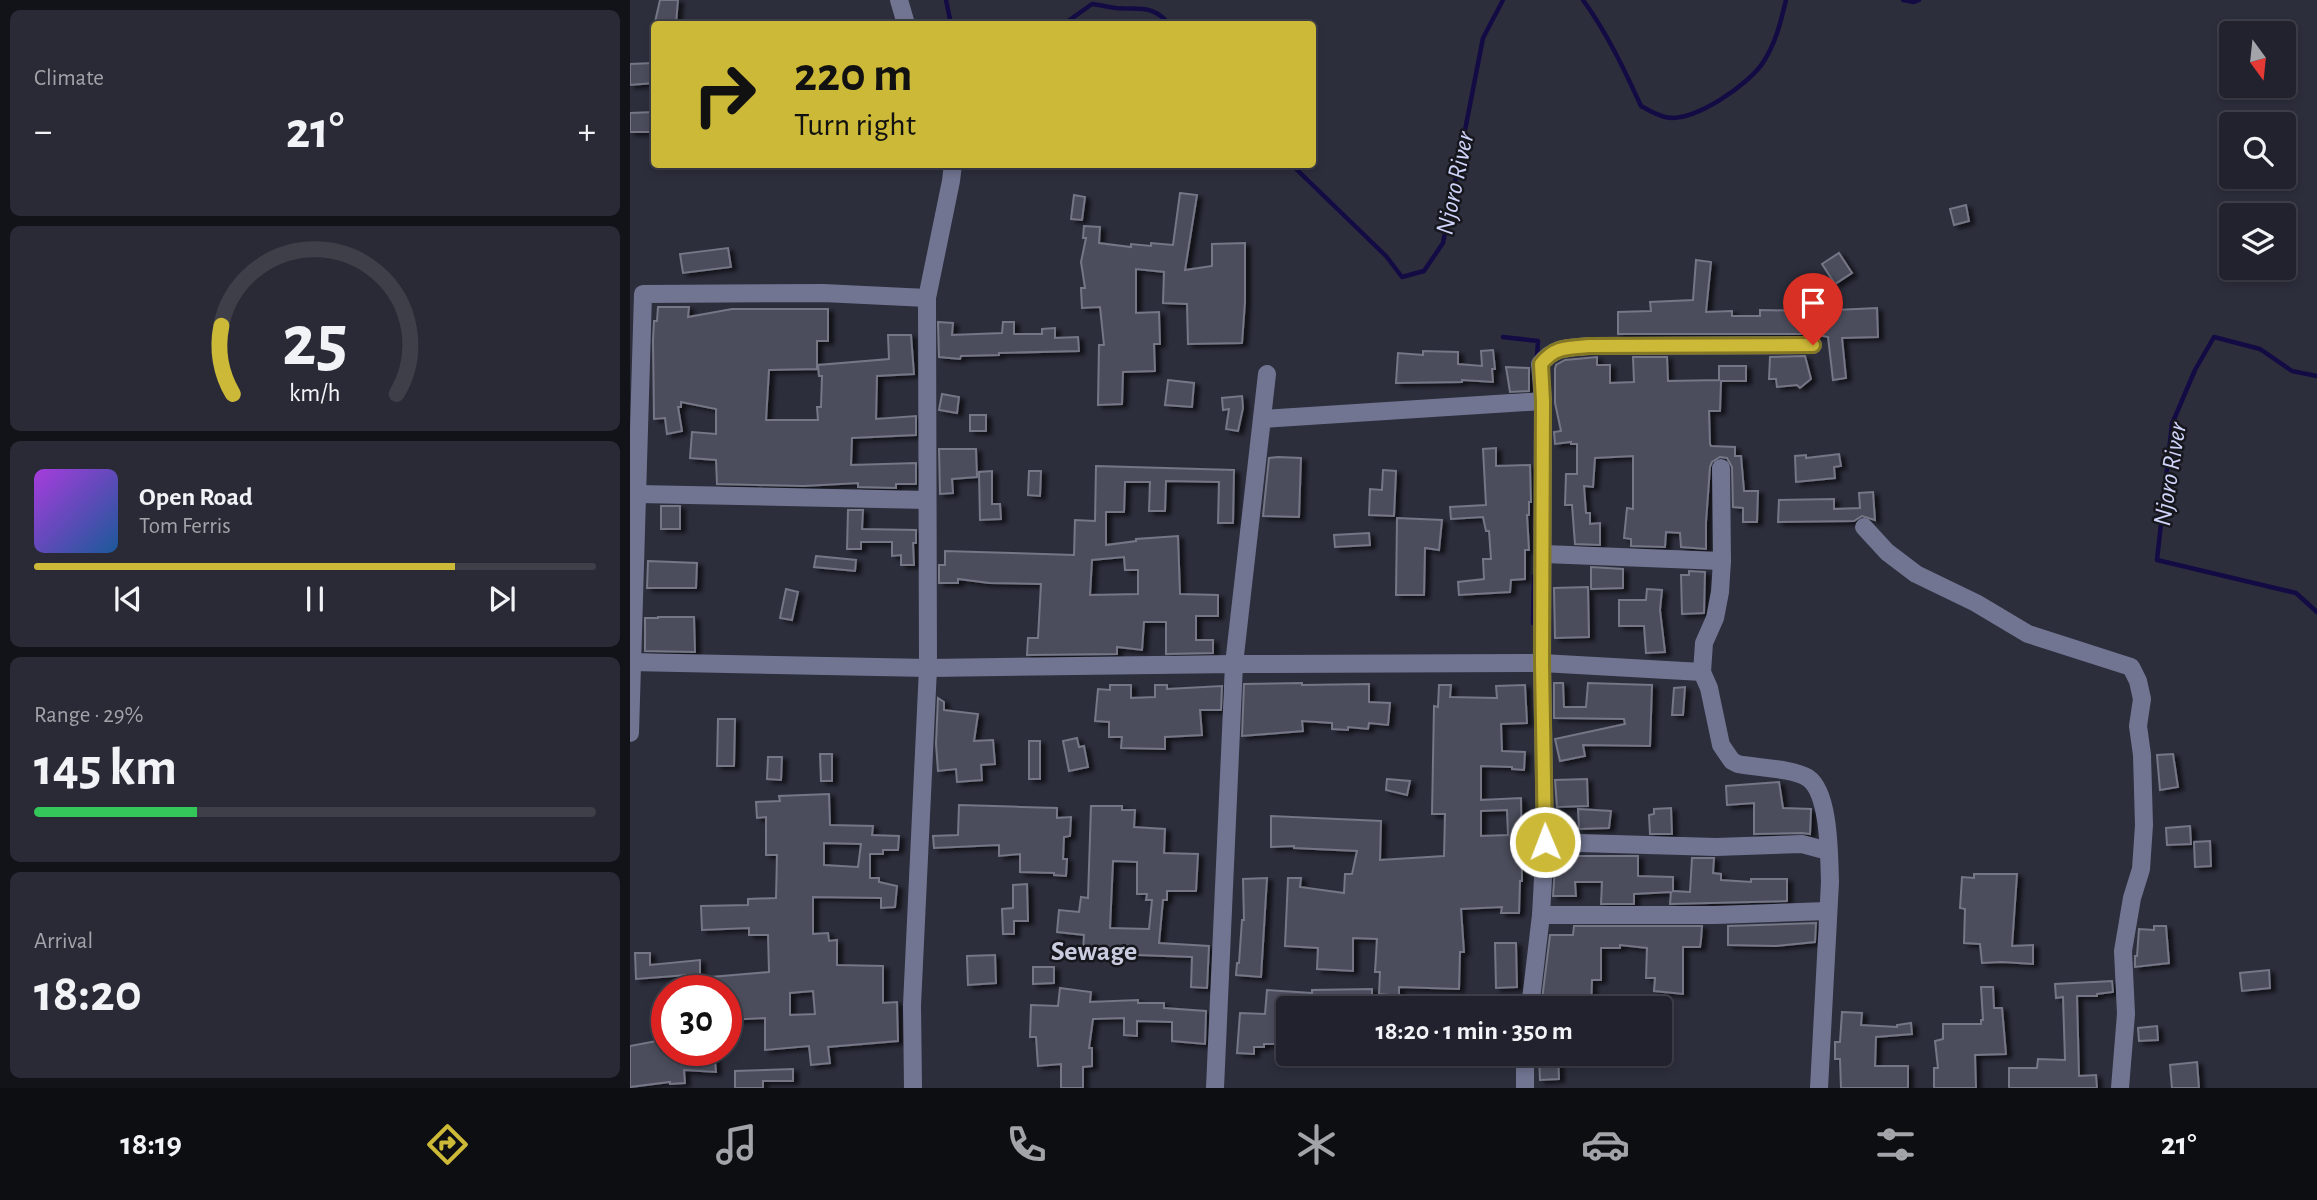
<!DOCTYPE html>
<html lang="en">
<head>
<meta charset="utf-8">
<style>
	body { margin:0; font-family:"Alegreya Sans",sans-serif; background:#292a35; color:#f1f3f6; height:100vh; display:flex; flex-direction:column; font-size:26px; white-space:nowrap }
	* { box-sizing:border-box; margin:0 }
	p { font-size:23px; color:#a2a4aa }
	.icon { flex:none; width:38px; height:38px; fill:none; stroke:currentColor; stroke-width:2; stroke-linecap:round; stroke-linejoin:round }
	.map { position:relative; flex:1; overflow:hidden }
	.sheet { display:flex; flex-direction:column; gap:10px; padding:10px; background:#121319; width:630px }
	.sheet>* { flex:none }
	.top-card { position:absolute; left:21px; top:21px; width:665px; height:147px; border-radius:7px; box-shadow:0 4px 10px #0003,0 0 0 2px #3e3f49; background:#cdb938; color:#111; overflow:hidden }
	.needle { width:46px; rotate:165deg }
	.tools { position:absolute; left:1589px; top:21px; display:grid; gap:14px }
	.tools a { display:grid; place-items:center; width:77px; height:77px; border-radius:7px; background:#21222d; box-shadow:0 4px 10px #0003,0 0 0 2px #3e3f49; font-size:35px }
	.speed { position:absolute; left:21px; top:975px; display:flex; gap:14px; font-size:35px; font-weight:700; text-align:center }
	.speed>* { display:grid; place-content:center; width:91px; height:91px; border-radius:50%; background:#21222d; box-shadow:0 4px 10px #0003,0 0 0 2px #3e3f49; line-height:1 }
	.speed .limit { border:10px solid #d22; background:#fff; color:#111 }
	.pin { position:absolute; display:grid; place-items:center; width:60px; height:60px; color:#fff; margin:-72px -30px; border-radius:50% 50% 50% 0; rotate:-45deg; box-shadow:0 0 7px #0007 }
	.pin .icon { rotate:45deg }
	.me { position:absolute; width:77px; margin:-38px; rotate:359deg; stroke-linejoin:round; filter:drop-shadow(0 0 5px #0008) }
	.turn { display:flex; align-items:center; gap:24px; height:147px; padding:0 28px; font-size:32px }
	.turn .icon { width:91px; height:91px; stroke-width:2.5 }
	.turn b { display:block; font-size:49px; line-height:60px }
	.big { font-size:52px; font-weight:600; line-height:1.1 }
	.sheet .widget { flex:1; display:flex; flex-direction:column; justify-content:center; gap:10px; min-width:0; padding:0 24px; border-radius:10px; background:#292a35 }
	.sheet .dial { align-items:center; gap:0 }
	.dial svg { height:182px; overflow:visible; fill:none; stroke:#3e3f49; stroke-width:7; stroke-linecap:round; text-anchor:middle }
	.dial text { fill:#f1f3f6; stroke:none }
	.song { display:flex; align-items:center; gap:21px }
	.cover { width:84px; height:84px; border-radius:10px; background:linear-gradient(135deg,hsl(280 70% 55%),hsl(210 70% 35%)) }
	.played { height:7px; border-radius:4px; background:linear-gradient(90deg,#cdb938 75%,#3e3f49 75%) }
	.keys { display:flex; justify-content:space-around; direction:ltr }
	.heat { display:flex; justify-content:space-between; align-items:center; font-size:38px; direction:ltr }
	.charge { height:10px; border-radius:5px; background:linear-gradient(90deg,#34c759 29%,#3e3f49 0) }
	.trip { position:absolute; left:646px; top:996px; width:396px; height:70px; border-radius:7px; background:#21222d; box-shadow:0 4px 10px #0003,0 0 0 2px #3e3f49; font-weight:600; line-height:70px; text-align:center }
	.menu { display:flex; height:112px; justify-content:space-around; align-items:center; background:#0d0e12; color:#a2a4aa }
	.menu .icon { width:49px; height:49px }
	.menu .active { color:#cdb938 }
	.menu b { font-size:32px; color:#f1f3f6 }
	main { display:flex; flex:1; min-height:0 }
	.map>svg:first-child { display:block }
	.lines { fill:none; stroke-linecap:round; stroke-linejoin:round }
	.stream { stroke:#130c44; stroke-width:4.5 }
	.building { fill:#4b4d5c; stroke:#747686; stroke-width:2; fill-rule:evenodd; filter:url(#shadow) }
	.minor { stroke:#727592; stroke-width:18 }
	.route-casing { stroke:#857824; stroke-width:18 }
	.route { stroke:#cdb938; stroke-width:12 }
	.labels { text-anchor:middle; stroke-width:5; stroke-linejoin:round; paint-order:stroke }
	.water-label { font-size:26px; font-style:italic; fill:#d0d4fa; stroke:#16171d }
	.quarter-label { font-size:28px; font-weight:bold; fill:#c9ccde; stroke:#16171d }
</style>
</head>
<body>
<main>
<section class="sheet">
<div class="widget"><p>Climate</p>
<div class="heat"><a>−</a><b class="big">21°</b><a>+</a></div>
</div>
<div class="widget dial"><svg viewBox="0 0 100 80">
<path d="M14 69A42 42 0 1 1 86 69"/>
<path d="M14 69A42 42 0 0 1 9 39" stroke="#cdb938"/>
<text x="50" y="56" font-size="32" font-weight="700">25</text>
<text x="50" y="72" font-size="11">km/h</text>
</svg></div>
<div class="widget">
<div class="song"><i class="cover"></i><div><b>Open Road</b><p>Tom Ferris</p></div></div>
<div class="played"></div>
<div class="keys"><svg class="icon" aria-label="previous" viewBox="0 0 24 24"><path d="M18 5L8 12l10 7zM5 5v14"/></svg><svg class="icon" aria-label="pause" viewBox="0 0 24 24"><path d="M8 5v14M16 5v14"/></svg><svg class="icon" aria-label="next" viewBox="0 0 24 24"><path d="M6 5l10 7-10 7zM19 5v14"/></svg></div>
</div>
<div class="widget"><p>Range · 29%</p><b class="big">145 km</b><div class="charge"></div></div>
<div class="widget"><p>Arrival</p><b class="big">18:20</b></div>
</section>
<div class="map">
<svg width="1687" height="1088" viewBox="0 0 1687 1088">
	<defs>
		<filter id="shadow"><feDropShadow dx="5" dy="3" stdDeviation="2" flood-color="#0009"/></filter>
	</defs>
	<rect width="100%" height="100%" fill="#2c2e3c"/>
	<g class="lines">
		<!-- stream -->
		<g class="stream">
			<path d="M316 0 321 24"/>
			<path d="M953 0C977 33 994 69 1011 106 1018 110 1027 115 1035 117 1063 124 1121 83 1134 61 1146 42 1151 21 1156 0"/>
			<path d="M1273 0 1284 2 1289 0"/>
			<path d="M434 24 462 4C470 5 478 7 486 8 508 10 523 4 539 24"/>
			<path d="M661 164 756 256 772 277 794 271 813 243 853 38 873 0"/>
			<path d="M873 337 908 341 907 357"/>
			<path d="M1687 376 1662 371 1630 349 1584 337 1565 370 1542 424 1527 560 1666 593 1687 612"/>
			<path d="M903 623 904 576"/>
		</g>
	</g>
	<!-- building -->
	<g class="building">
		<path d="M30 0H48L46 24 25 22Z"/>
		<path d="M24 63V83L0 85V64Z"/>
		<path d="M24 112V132H0V113Z"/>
		<path d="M550 193 567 195 555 270 582 266V244L615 243V302L612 343 558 344 557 304 533 303 534 272 506 269V313L529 312 530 344H524L525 371 493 372 492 404 468 405 469 345H474L470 307 452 308 451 288H455L451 262 456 238H453L454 226 470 227 469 243 501 247V244L521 246V243L543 245Z"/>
		<path d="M444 195 455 197 452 220 441 219Z"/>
		<path d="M1336 205 1339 221 1324 225 1320 209Z"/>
		<path d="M98 248 101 267 53 273 50 254Z"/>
		<path d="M1209 253 1222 273 1205 284 1192 264Z"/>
		<path d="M1066 260 1081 262 1076 312 1102 311V316H1130V310L1184 311 1247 308 1248 337 1212 338 1216 378 1203 380 1198 337 1183 334H988V312L1021 311 1020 302 1063 300Z"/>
		<path d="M28 307H59L58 317 102 309H198V341H187V369L139 370 136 420H188L187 407H191L192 376H189L188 365 259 359 258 335H281L284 374 247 376 246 419 286 416V435L222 438 221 465 286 463V484H266V488L228 487V483L174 486 87 484 86 460 60 458 62 432 86 434V409L51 402V407H48L52 431 37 434 35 418 24 419 23 340 24 321H27Z"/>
		<path d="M308 322 323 323 322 335 372 333 373 322H384V334H412V329L425 328V338L448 337 449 351 369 353V355L331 356 330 359 309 357Z"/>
		<path d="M863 350 865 369H862L863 382 832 380V382L766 383 768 353 793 355V351L828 352V364L852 366 851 351Z"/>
		<path d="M1175 356 1181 379 1170 388 1167 385 1147 387 1146 379H1139L1140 357Z"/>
		<path d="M967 357V365H980V383L1004 382 1003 357H1037L1038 381 1089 380V366H1116V381H1091L1090 411H1079L1080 444 1081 446 1105 447V456H1111L1114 491H1128L1127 522H1113V508L1103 507 1102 467 1097 458 1090 457 1082 462 1080 467 1076 522V549L1051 547 1050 533 1036 532 1035 547 1001 546V539L994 538 997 508 1003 509V456L965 458 963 487 954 486 956 513H960V524L970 523V545L945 544 942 505H935L936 474H947V444H941V442L925 444 924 432 931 431 925 403V369L926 365 935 360Z"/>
		<path d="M876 367 899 368V391L880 392Z"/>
		<path d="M538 380 564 383 562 407 535 405Z"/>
		<path d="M312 394 329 397 327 413 309 410Z"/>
		<path d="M612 396 613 408 608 431 596 429 599 409 593 410 592 398Z"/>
		<rect x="340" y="415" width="16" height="16"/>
		<path d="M866 448V466L900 465 901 502H899V515H897L899 550H895V579L881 580 880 592 829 595 828 582 854 579 853 559H861L859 531H856L853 517 821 519 820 507 856 505 853 449Z"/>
		<path d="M309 449H346L347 477 322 479 323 493 310 494Z"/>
		<path d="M1209 454 1211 466 1204 467 1205 478 1166 482 1165 456 1176 455V458Z"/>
		<path d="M648 457 671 458 669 517 633 516 639 458Z"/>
		<path d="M466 466 604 470 603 523H588L589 482 536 481 535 511H519L520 482H495L494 512H476V545L506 541V539L548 536 550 594 588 595V616H566V640H583V653L536 654V622H514L512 650 487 647V654L397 655 398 638H408L411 584 359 583 328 579V583H309V565H315V551L444 555 445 520 465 521ZM494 557 495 570H508V594L460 595 462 560Z"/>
		<path d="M753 470 766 471 764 516 739 515 740 489 752 490Z"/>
		<path d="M362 471V504H370L371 519 350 520 349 472Z"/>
		<path d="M399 471H411L410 496 398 495Z"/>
		<path d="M1243 492 1245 520 1232 516 1224 521 1148 522 1149 500 1204 499V509L1230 508 1229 493Z"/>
		<rect x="31" y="506" width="19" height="23"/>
		<path d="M218 510H233L232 529 286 530V543H283L284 565H271V555L262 556V542H231V549H217Z"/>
		<path d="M767 518 812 520 809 550 795 548 794 595H766Z"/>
		<path d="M739 533 740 545 705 547 704 535Z"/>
		<path d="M186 556 226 560 225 571 184 567Z"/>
		<path d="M18 561 67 563 66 588H17Z"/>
		<path d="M961 567 993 569V588L961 589Z"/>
		<path d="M1059 571 1075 572 1074 613 1052 614 1051 575H1059Z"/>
		<path d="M958 587 959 637 925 638 924 588Z"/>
		<path d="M156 589 168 592 162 620 150 618Z"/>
		<path d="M1017 589 1032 590 1030 610 1035 652 1016 653 1014 626H989V600H1016Z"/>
		<path d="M28 617H64L65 652 15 651V618H28Z"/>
		<path d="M672 683V685L739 684V702L760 703 758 725 739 723 738 729 718 727V730L702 729V723L672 721 673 731 612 736 614 684Z"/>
		<path d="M924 683H933L934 707H956L958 683 1022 685 1020 746 953 745 955 756 930 761 925 739 995 724 994 719 924 718Z"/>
		<path d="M480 685H501V698L525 697V685H537V689L592 686 591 710H570L572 735 535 737V749L491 748 492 737H479V722L465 721 468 689 480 690Z"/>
		<path d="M809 685H821L820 697 867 698 866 686 895 685 897 723 871 724 872 751 895 752 894 770 882 769V767L851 766V800L891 798 892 881H890L889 913H871L872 907 831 909 834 952H830L829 989 769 987V996L749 994 750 972H745L747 939 723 938V971L687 969 688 948 655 946 658 878H671L670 887 714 893 715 874H722L727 851 664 848V846L641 847V816L751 821 750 860 814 856 815 814H802L804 706 808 707ZM877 810 878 835 851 836V811Z"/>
		<path d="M1055 687 1053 715H1042L1044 688Z"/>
		<path d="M308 698 314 702V710L348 714 344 741 363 740 365 764 351 765 352 780 327 782 326 769 308 771 306 744Z"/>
		<path d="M88 719H105L104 766H87Z"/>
		<path d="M447 738 449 747 454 746 458 767 439 771 433 741Z"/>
		<rect x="399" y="741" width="11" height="38"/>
		<path d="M190 754H202V781H191Z"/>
		<path d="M1543 754 1548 787 1530 790 1527 755Z"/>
		<path d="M138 757H152L151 780 137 779Z"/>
		<path d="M757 779 780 781 777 795 756 790Z"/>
		<path d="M957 779 958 806 927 807 925 780Z"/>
		<path d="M1149 782 1153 808 1181 809 1180 834 1172 833 1124 834V803L1097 805 1096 786Z"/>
		<path d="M199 794 200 825 243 826 242 835 269 836 268 850H253V854H240V878H249V882L267 886 265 907 251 908V898L183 897V934L198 933 199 941 207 940V965L253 966V1003L267 1002 268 1041 198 1047 200 1063 181 1065 179 1046 135 1050V1018L97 1020 96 990H83V988L70 989 69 978 139 972 138 935H119V928L72 930 71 906 118 905V899L146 898 147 855H136V817L127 818 126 802 150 801 149 796ZM194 843 231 844 228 867 194 865ZM183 991 185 1014 160 1015V993Z"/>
		<path d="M329 805 427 808V818L441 817 440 836 434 837 433 859H437L436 876 424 875V873L390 872V854L369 856V845L304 848 303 836 328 835Z"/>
		<path d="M461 806H492V810H505L504 827 535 829 534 853 568 854 566 891H537V900H533L529 943 579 946 577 988 561 987 562 957 453 953 454 935 427 932 429 910 449 912 451 897 458 898ZM483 861 507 862V894H517L516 900H522L519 929 480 928Z"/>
		<path d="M1041 808 1042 834H1020L1019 815 1024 814V809Z"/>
		<path d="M948 809 981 811 979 828 949 829Z"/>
		<path d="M1560 826 1561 844 1537 845 1536 828Z"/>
		<path d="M1580 841 1581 866 1565 867 1564 842Z"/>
		<path d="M926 854H945V856H1008V876L1043 877V891L1060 892 1062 858H1084L1083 873 1091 874V880L1121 882V879H1157V901L1040 904 1041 892 1004 894V904H971L972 882H945L946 896H923Z"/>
		<path d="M1344 874H1387L1382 946 1403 945V964L1372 962 1352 963 1350 944 1334 943 1335 909 1330 908 1332 877 1344 878Z"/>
		<path d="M637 878 631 977 606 975 607 963H609L612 920H614L613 879Z"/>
		<path d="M397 884 398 921H384V934H373L372 909 383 908V885Z"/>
		<path d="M1186 923 1185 942 1146 946 1098 945V926Z"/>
		<path d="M944 926H1072L1071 940 1070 947H1053V994L1024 991 1025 978H1016L1017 948 990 945V948H971V980H962L961 1008H911L920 935H943Z"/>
		<path d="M1524 926H1536L1539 963 1505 967V956H1507L1509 929 1524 930Z"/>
		<path d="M865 943H886L887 987 866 988Z"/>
		<path d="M5 953H20V965L70 960V974L6 979Z"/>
		<path d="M365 955 366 983 338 985 337 956Z"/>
		<path d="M403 967H424V983L403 984Z"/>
		<path d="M1639 970 1640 988 1612 991 1610 973Z"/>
		<path d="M1482 981 1483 992 1467 994V996H1447L1449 1076 1466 1075 1467 1088H1379V1068H1407L1408 1059 1435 1060 1433 997 1426 998 1425 984Z"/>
		<path d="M1351 987H1363L1364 1008H1372L1376 1054 1345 1055 1346 1088H1304V1068H1308L1305 1041 1313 1039V1024H1351V1020H1353Z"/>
		<path d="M430 988 461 992 460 1002 508 1000V1003H534V1008L576 1011 575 1044 542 1041V1022L507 1021V1036L494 1035V1018L463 1019 459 1048H462V1066L453 1067V1088H431V1064L408 1066 406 1037H400L401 1005 428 1006Z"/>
		<path d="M742 989V1008H658V1044H634V1047H624V1054L607 1053 610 1013 635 1014 637 990 682 993V990Z"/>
		<path d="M1212 1012 1232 1013 1231 1025 1267 1027V1025L1281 1023 1282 1034 1246 1037 1245 1066H1278V1088H1211L1210 1059H1205V1042H1210Z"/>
		<path d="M1527 1026 1528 1040 1509 1041 1508 1028Z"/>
		<path d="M37 1039V1050H84L86 1072 54 1070 55 1083 40 1084V1082L0 1087V1046Z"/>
		<path d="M909 1054H928L929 1079 910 1080Z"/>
		<path d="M1567 1062 1569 1088H1542L1540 1065Z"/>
		<path d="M163 1069V1081H133V1088H105V1071Z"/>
	</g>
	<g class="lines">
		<!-- minor -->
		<g class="minor">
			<path d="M269 0 276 24"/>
			<path d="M637 374 604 664 912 663 1072 672"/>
			<path d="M632 419 913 401"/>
			<path d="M1091 468 1092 561 1090 592 1085 618 1074 643 1072 672 1079 688 1091 745 1102 761 1108 764C1127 768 1162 768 1178 778 1200 793 1199 857 1200 882L1189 1088"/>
			<path d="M8 494 297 500"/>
			<path d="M1234 527 1257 552 1286 574 1346 603 1398 634 1501 667 1508 681 1512 699 1508 726 1512 755 1514 825 1511 869 1502 898 1493 951 1496 1014 1490 1088"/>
			<path d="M914 554 1092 561"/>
			<path d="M0 662 298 668 604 664 585 1088"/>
			<path d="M0 733 13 294 193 293 297 298"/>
			<path d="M915 842 1086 847 1172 844 1198 851"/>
			<path d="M911 915H1085L1197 911"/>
			<path d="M900 1008 911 915 915 842 912 663 913 401 910 364C925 346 938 348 960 346L1183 345"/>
			<path d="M895 1054V1088"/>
			<path d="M283 1088 282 1005 298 668 297 298 321 181 323 164"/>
		</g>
	</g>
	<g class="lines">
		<!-- route casing -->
		<g class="route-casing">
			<path id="route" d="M915 842 912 663 913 401 911 364C925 346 938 348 960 346L1183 345"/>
		</g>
		<!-- route -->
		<use href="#route" class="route"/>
	</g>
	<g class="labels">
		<!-- water labels -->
		<g class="water-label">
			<text transform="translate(824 183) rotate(-78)" y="9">Njoro River</text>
			<text transform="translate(1539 474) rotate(-81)" y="9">Njoro River</text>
		</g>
		<!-- quarter labels -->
		<g class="quarter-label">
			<text x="464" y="960">Sewage</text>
		</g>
	</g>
</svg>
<div class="tools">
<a><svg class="needle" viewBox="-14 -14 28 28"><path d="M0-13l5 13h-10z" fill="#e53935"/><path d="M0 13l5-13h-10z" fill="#a2a4aa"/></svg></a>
<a><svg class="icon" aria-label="search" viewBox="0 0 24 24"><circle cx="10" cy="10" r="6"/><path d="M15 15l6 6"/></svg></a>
<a><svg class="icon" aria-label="layers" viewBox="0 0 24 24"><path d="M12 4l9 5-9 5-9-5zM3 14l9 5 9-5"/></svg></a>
</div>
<div class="speed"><div class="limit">30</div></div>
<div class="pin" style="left:1183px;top:345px;background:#d93025"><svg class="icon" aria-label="arrive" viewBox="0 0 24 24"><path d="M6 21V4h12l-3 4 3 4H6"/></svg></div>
<svg class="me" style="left:915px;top:842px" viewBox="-20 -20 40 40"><circle r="17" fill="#cdb938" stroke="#fff" stroke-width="3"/><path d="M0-11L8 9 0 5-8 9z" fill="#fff"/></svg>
<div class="trip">18:20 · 1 min · 350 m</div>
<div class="top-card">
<div class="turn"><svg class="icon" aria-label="right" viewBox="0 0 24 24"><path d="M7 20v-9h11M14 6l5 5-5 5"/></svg><div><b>220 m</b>Turn right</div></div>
</div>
</div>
</main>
<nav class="menu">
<b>18:19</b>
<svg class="icon active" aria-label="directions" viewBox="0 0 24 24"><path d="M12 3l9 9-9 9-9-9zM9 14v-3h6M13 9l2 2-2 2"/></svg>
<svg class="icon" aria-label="music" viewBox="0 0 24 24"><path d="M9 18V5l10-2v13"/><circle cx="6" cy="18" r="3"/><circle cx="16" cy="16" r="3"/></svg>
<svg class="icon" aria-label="phone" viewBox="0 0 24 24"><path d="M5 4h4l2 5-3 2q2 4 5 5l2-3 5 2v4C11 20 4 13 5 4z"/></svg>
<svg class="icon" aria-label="climate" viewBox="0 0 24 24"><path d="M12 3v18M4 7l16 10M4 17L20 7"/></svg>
<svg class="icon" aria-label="car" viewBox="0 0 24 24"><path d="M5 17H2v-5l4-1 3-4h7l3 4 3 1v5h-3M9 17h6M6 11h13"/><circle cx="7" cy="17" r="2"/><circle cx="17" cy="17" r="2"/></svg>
<svg class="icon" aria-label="filters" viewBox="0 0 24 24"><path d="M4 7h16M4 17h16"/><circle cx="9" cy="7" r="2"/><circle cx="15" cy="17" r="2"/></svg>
<b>21°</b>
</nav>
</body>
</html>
